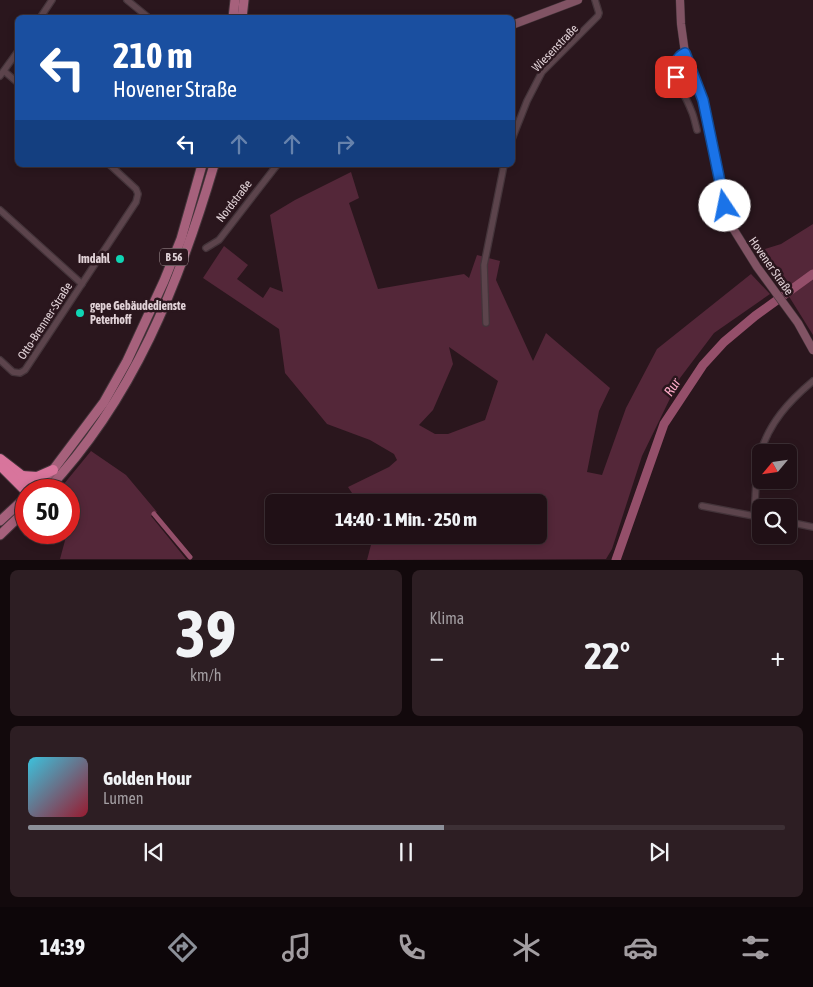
<!DOCTYPE html>
<html lang="de">
<head>
<meta charset="utf-8">
<style>
	body { margin:0; font-family:"Asap Condensed",sans-serif; background:#2d1e23; color:#f1f3f6; height:100vh; display:flex; flex-direction:column; font-size:19px; white-space:nowrap }
	* { box-sizing:border-box; margin:0 }
	p { font-size:16px; color:#a29da1 }
	.icon { flex:none; width:28px; height:28px; fill:none; stroke:currentColor; stroke-width:2; stroke-linecap:round; stroke-linejoin:round }
	.map { position:relative; height:560px; overflow:hidden }
	.drawer { display:flex; flex-direction:column; gap:10px; padding:10px; background:#12090c; flex:1 }
	.drawer>* { flex:none }
	.guide { position:absolute; left:15px; top:15px; width:500px; height:152px; border-radius:8px; box-shadow:0 2px 8px #0003,0 0 0 1px #3d3035; background:#1a4fa0; color:#fff; overflow:hidden }
	.needle { width:32px; rotate:241deg }
	.tools { position:absolute; left:752px; top:444px; display:grid; gap:10px }
	.tools a { display:grid; place-items:center; width:45px; height:45px; border-radius:8px; background:#201016; box-shadow:0 2px 8px #0003,0 0 0 1px #3d3035; font-size:25px }
	.speed { position:absolute; left:15px; top:479px; display:flex; gap:10px; font-size:25px; font-weight:700; text-align:center }
	.speed>* { display:grid; place-content:center; width:65px; height:65px; border-radius:50%; background:#201016; box-shadow:0 2px 8px #0003,0 0 0 1px #3d3035; line-height:1 }
	.speed .limit { border:8px solid #d22; background:#fff; color:#111 }
	.pin { position:absolute; display:grid; place-items:center; width:42px; height:42px; color:#fff; margin:-21px; border-radius:10px; box-shadow:0 2px 8px #0006 }
	.me { position:absolute; width:55px; margin:-28px; rotate:349deg; stroke-linejoin:round; filter:drop-shadow(0 0 4px #0008) }
	.turn { display:flex; align-items:center; gap:18px; height:105px; padding:0 15px; font-size:22px }
	.turn .icon { width:65px; height:65px; stroke-width:2.5 }
	.turn b { display:block; font-size:35px; line-height:42px }
	.lanes { display:flex; align-items:center; height:48px; padding:0 15px; background:#0003; justify-content:center; gap:25px; direction:ltr }
	.lanes .off { opacity:.35 }
	.big { font-size:38px; font-weight:700; line-height:1.1 }
	.drawer .widget { flex:1; display:flex; flex-direction:column; justify-content:center; gap:8px; min-width:0; padding:0 18px; border-radius:8px; background:#2d1e23 }
	.drawer .dial { align-items:center; gap:0 }
	.dial b { font-size:65px; line-height:1 }
	.song { display:flex; align-items:center; gap:15px }
	.cover { width:60px; height:60px; border-radius:8px; background:linear-gradient(135deg,hsl(190 70% 55%),hsl(350 70% 35%)) }
	.played { height:5px; border-radius:2px; background:linear-gradient(90deg,#8c9099 55%,#3d3035 55%) }
	.keys { display:flex; justify-content:space-around; direction:ltr }
	.heat { display:flex; justify-content:space-between; align-items:center; font-size:28px; direction:ltr }
	.drawer .tiles { flex:1; display:grid; gap:10px; grid-template-columns:1fr 1fr }
	.widget:last-child { grid-column:span 2 }
	.trip { position:absolute; left:265px; top:494px; width:282px; height:50px; border-radius:8px; background:#201016; box-shadow:0 2px 8px #0003,0 0 0 1px #3d3035; font-weight:700; line-height:50px; text-align:center }
	.dock { display:flex; height:80px; justify-content:space-around; align-items:center; background:#0d0609; color:#a29da1 }
	.dock .icon { width:35px; height:35px }
	.dock .selected { color:#8c9099 }
	.dock b { font-size:22px; color:#f1f3f6 }
	.map>svg:first-child { display:block }
	.green { fill:#542739; fill-rule:evenodd }
	.lines { fill:none; stroke-linecap:round; stroke-linejoin:round }
	.canal { stroke:#944f6a; stroke-width:5 }
	.river { stroke:#944f6a; stroke-width:9 }
	.street-casing { stroke:#44343a; stroke-width:8 }
	.secondary-casing { stroke:#44343a; stroke-width:9 }
	.primary-casing { stroke:#44343a; stroke-width:11 }
	.highway-casing { stroke:#44343a; stroke-width:12 }
	.street { stroke:#5c444c; stroke-width:5.5 }
	.secondary { stroke:#815364; stroke-width:8 }
	.primary { stroke:#a6617c; stroke-width:9 }
	.highway { stroke:#d8759c; stroke-width:10 }
	.route-casing { stroke:#114b97; stroke-width:12 }
	.route { stroke:#1a73e8; stroke-width:9 }
	.poi-dot { fill:#0fd5b4; stroke:#2a161d; stroke-width:2 }
	.labels { text-anchor:middle; stroke-width:5; stroke-linejoin:round; paint-order:stroke }
	.shield { fill:#2a161d; stroke:#aa9a9f; stroke-width:1 }
	.shield-label { font-size:11px; font-weight:bold; fill:#e1d2d7 }
	.street-label { font-size:12px; fill:#e1d2d7; stroke:#2a161d }
	.poi-label { font-size:12px; font-weight:bold; fill:#e1d2d7; stroke:#2a161d; text-anchor:end }
	.water-label { font-size:14px; font-style:italic; fill:#fdabc8; stroke:#2a161d }
</style>
</head>
<body>
<div class="map">
<svg width="813" height="560" viewBox="0 0 813 560">
	<rect width="100%" height="100%" fill="#2a161d"/>
	<!-- green -->
	<g class="green">
		<path d="M351 172 359 198 349 203 378 289 464 274 469 278 477 255 500 261 496 280 533 361 546 333 610 388 599 411 587 472 602 475 626 408 657 349 751 274 770 294 714 333 680 378 642 456 612 549 606 559 367 560 372 541 371 535H539V502H358L348 487 389 467 397 460 394 454 370 440 327 424 285 373 279 329 203 278 224 246 248 265 237 279 263 298 270 287 283 292 270 215 295 200ZM449 347 498 381 485 420 448 434H435L419 425 433 410 453 364Z"/>
		<path d="M813 224V335L790 298 752 244 765 249 781 244Z"/>
		<path d="M91 451 126 475 157 512 151 516 186 559H60L67 533 69 532V490H59Z"/>
	</g>
	<g class="lines">
		<!-- canal -->
		<path class="canal" d="M154 514 190 557"/>
		<!-- river -->
		<path class="river" d="M616 560 664 424 703 365 724 342 755 316 813 274"/>
		<!-- street casing -->
		<g class="street-casing">
			<g id="street">
				<path d="M127 0 149 18"/>
				<path d="M40 18 52 0"/>
				<path d="M685 53C662 63 686 95 691 110 694 116 695 123 697 130"/>
				<path d="M4 71 18 83"/>
				<path d="M0 76 18 51"/>
				<path d="M512 139 527 101 542 72 598 16 599 13 595 0"/>
				<path d="M0 210 82 284"/>
				<path d="M206 248 219 240 277 165"/>
				<path d="M486 323 484 265 504 165"/>
				<path d="M0 360 13 372 20 373 25 370 136 202 138 194 136 189 110 165"/>
				<path d="M702 506 754 516"/>
				<path d="M761 517 754 516C756 496 755 474 760 454 769 423 789 401 813 381"/>
				<path d="M789 522 813 527"/>
			</g>
		</g>
		<!-- secondary casing -->
		<g class="secondary-casing">
			<g id="secondary">
				<path d="M680 0 681 24 685 53 703 100 725 206 734 230 757 267 798 323 813 350"/>
				<path d="M512 25 578 0"/>
			</g>
		</g>
		<!-- primary casing -->
		<g class="primary-casing">
			<g id="primary">
				<path d="M233 18 235 0"/>
				<path d="M242 18 244 0"/>
				<path d="M33 490 53 470 104 402 127 361 164 281 181 239 202 165"/>
				<path d="M47 490C133 399 179 284 214 165"/>
				<path d="M0 521 26 497"/>
				<path d="M0 535 26 510"/>
			</g>
		</g>
		<!-- highway casing -->
		<g class="highway-casing">
			<g id="highway">
				<path d="M0 459 22 476 35 488"/>
				<path d="M3 468 26 491"/>
				<path d="M22 476 37 477 53 470"/>
			</g>
		</g>
		<!-- street -->
		<use href="#street" class="street"/>
		<!-- secondary -->
		<use href="#secondary" class="secondary"/>
		<!-- primary -->
		<use href="#primary" class="primary"/>
		<!-- highway -->
		<use href="#highway" class="highway"/>
	</g>
	<g class="lines">
		<!-- route casing -->
		<g class="route-casing">
			<path id="route" d="M676 77C676 66 674 58 685 53L703 100 725 206"/>
		</g>
		<!-- route -->
		<use href="#route" class="route"/>
	</g>
	<!-- markers -->
	<g class="poi-dot">
		<circle cx="120" cy="259" r="5"/>
		<circle cx="80" cy="313" r="5"/>
	</g>
	<g class="labels">
		<!-- shield labels -->
		<rect class="shield" x="160" y="248.5" width="28" height="17" rx="4"/>
		<g class="shield-label">
			<text x="174" y="261">B 56</text>
		</g>
		<!-- street labels -->
		<g class="street-label">
			<text transform="translate(555 48) rotate(-46)" y="4">Wiesenstraße</text>
			<text transform="translate(234 201) rotate(-52)" y="4">Nordstraße</text>
			<text transform="translate(771 266) rotate(55)" y="4">Hovener Straße</text>
			<text transform="translate(45 321) rotate(-57)" y="4">Otto-Brenner-Straße</text>
		</g>
		<!-- poi labels -->
		<g class="poi-label">
			<text x="110" y="263">Imdahl</text>
			<text x="90" y="310" text-anchor="start">gepe Gebäudedienste<tspan x="90" dy="14">Peterhoff</tspan></text>
		</g>
		<!-- water labels -->
		<g class="water-label">
			<text transform="translate(672 387) rotate(-56)" y="5">Rur</text>
		</g>
	</g>
</svg>
<div class="tools">
<a><svg class="needle" viewBox="-14 -14 28 28"><path d="M0-13l5 13h-10z" fill="#e53935"/><path d="M0 13l5-13h-10z" fill="#a29da1"/></svg></a>
<a><svg class="icon" aria-label="search" viewBox="0 0 24 24"><circle cx="10" cy="10" r="6"/><path d="M15 15l6 6"/></svg></a>
</div>
<div class="speed"><div class="limit">50</div></div>
<div class="pin" style="left:676px;top:77px;background:#d93025"><svg class="icon" aria-label="arrive" viewBox="0 0 24 24"><path d="M6 21V4h12l-3 4 3 4H6"/></svg></div>
<svg class="me" style="left:725px;top:206px" viewBox="-20 -20 40 40"><circle r="19" fill="#fff"/><path d="M0-13L10 11 0 6-10 11z" fill="#1a73e8"/></svg>
<div class="trip">14:40 · 1 Min. · 250 m</div>
<div class="guide">
<div class="turn"><svg class="icon" aria-label="left" viewBox="0 0 24 24"><path d="M17 20v-9H6M10 6l-5 5 5 5"/></svg><div><b>210 m</b>Hovener Straße</div></div>
<div class="lanes"><svg class="icon" aria-label="left" viewBox="0 0 24 24"><path d="M17 20v-9H6M10 6l-5 5 5 5"/></svg><svg class="icon off" aria-label="ahead" viewBox="0 0 24 24"><path d="M12 20V5M6 11l6-6 6 6"/></svg><svg class="icon off" aria-label="ahead" viewBox="0 0 24 24"><path d="M12 20V5M6 11l6-6 6 6"/></svg><svg class="icon off" aria-label="right" viewBox="0 0 24 24"><path d="M7 20v-9h11M14 6l5 5-5 5"/></svg></div>
</div>
</div>
<section class="drawer">
<div class="tiles">
<div class="widget dial"><b>39</b><p>km/h</p></div>
<div class="widget"><p>Klima</p>
<div class="heat"><a>−</a><b class="big">22°</b><a>+</a></div>
</div>
<div class="widget">
<div class="song"><i class="cover"></i><div><b>Golden Hour</b><p>Lumen</p></div></div>
<div class="played"></div>
<div class="keys"><svg class="icon" aria-label="previous" viewBox="0 0 24 24"><path d="M18 5L8 12l10 7zM5 5v14"/></svg><svg class="icon" aria-label="pause" viewBox="0 0 24 24"><path d="M8 5v14M16 5v14"/></svg><svg class="icon" aria-label="next" viewBox="0 0 24 24"><path d="M6 5l10 7-10 7zM19 5v14"/></svg></div>
</div>
</div>
</section>
<nav class="dock">
<b>14:39</b>
<svg class="icon selected" aria-label="directions" viewBox="0 0 24 24"><path d="M12 3l9 9-9 9-9-9zM9 14v-3h6M13 9l2 2-2 2"/></svg>
<svg class="icon" aria-label="music" viewBox="0 0 24 24"><path d="M9 18V5l10-2v13"/><circle cx="6" cy="18" r="3"/><circle cx="16" cy="16" r="3"/></svg>
<svg class="icon" aria-label="phone" viewBox="0 0 24 24"><path d="M5 4h4l2 5-3 2q2 4 5 5l2-3 5 2v4C11 20 4 13 5 4z"/></svg>
<svg class="icon" aria-label="climate" viewBox="0 0 24 24"><path d="M12 3v18M4 7l16 10M4 17L20 7"/></svg>
<svg class="icon" aria-label="car" viewBox="0 0 24 24"><path d="M5 17H2v-5l4-1 3-4h7l3 4 3 1v5h-3M9 17h6M6 11h13"/><circle cx="7" cy="17" r="2"/><circle cx="17" cy="17" r="2"/></svg>
<svg class="icon" aria-label="filters" viewBox="0 0 24 24"><path d="M4 7h16M4 17h16"/><circle cx="9" cy="7" r="2"/><circle cx="15" cy="17" r="2"/></svg>
</nav>
</body>
</html>
